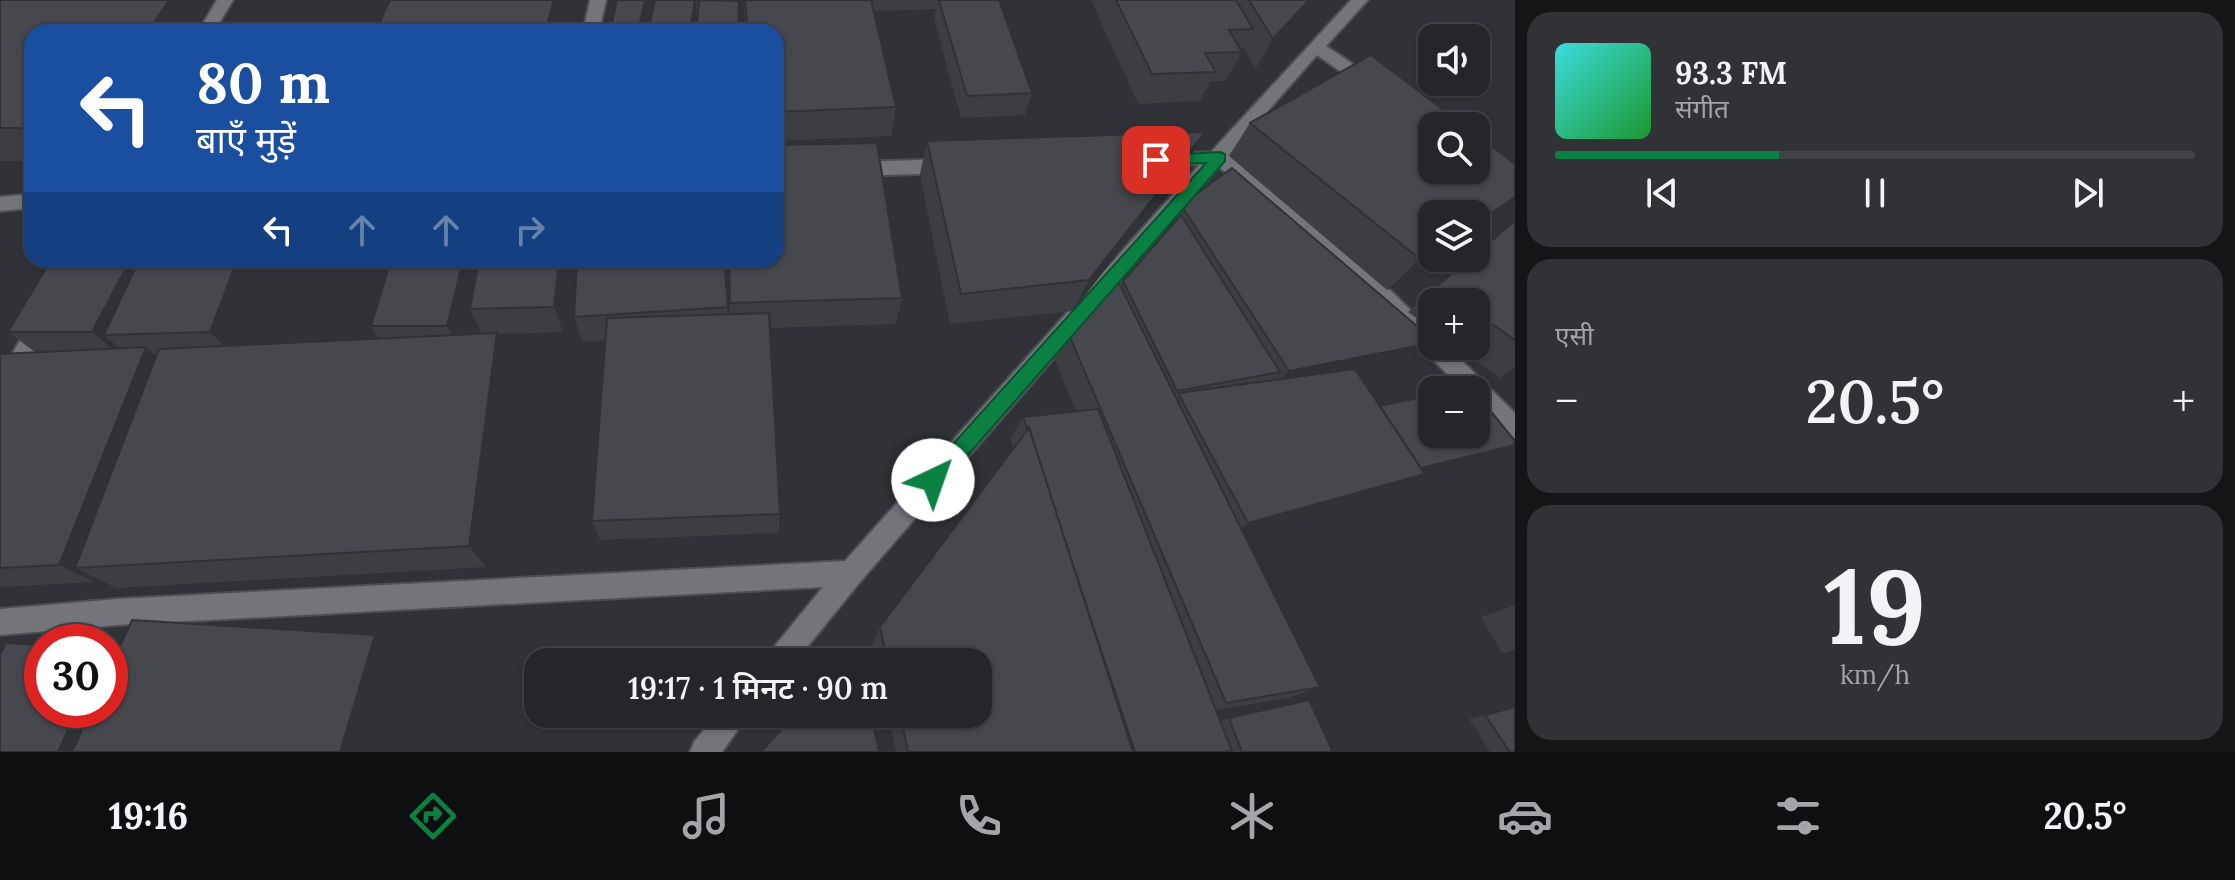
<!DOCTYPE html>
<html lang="hi">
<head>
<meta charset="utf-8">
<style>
	body { margin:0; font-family:Lora,"Noto Sans Devanagari",serif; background:#303235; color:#f1f3f6; height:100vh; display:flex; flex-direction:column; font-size:30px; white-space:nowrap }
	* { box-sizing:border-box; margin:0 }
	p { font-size:26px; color:#a3a5a8 }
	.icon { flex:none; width:44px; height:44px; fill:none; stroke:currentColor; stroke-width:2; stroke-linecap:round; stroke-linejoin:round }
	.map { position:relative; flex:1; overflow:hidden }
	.sheet { display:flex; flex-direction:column; gap:12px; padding:12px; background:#141517; width:720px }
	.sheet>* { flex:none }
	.hud { position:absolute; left:24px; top:24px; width:760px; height:244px; border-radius:24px; box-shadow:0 2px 6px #0004,0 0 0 2px #414346; background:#1a4fa0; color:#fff; overflow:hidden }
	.buttons { position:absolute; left:1418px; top:24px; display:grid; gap:16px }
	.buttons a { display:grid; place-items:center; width:72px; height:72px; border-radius:16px; background:#242629; box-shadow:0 2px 6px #0004,0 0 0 2px #414346; font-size:40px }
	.speed { position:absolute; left:24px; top:624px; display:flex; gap:16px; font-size:40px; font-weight:700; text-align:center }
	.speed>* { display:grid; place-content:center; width:104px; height:104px; border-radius:50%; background:#242629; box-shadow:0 2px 6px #0004,0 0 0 2px #414346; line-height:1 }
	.speed .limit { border:12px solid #d22; background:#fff; color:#111 }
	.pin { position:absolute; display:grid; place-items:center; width:68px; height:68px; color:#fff; margin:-34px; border-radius:16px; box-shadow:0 4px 12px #0006 }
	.me { position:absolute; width:88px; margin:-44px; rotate:42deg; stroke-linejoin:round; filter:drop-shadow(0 0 6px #0008) }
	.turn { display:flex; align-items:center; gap:28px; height:168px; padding:0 40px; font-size:36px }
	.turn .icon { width:104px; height:104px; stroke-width:2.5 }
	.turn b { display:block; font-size:56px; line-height:68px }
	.lanes { display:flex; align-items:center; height:76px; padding:0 40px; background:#0003; justify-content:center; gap:40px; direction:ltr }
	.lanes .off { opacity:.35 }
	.big { font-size:60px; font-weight:600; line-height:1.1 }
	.sheet .card { flex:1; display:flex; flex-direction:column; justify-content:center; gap:12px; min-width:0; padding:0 28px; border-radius:24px; background:#303235 }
	.sheet .dial { align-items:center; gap:0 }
	.dial b { font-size:104px; line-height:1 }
	.song { display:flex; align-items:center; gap:24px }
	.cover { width:96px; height:96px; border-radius:12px; background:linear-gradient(135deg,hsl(180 70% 55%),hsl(130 70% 35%)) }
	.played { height:8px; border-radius:4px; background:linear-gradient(90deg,#0b8043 35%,#414346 35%) }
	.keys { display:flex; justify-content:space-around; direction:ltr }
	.heat { display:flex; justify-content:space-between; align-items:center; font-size:44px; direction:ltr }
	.trip { position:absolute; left:524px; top:648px; width:468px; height:80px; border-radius:24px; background:#242629; box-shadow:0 2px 6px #0004,0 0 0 2px #414346; font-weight:600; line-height:80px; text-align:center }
	.tab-bar { display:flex; height:128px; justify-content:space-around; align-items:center; background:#0e0f10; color:#a3a5a8 }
	.tab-bar .icon { width:56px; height:56px }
	.tab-bar .active { color:#0b8043 }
	.tab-bar b { font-size:36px; color:#f1f3f6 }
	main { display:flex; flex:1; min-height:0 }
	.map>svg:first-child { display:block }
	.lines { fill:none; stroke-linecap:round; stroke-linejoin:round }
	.minor-casing { stroke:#4c4e52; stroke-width:4 }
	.minor { fill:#73757b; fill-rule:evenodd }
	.wall { fill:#3c3e42; fill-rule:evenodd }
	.shaded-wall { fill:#313236 }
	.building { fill:#46484d; stroke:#313236; stroke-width:2 }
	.route { fill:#0b8043; stroke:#07532c; stroke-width:2 }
</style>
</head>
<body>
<main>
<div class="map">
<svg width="1515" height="752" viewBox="0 0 1515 752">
	<rect width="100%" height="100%" fill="#303237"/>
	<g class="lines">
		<!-- minor casing -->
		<g class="minor-casing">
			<g id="minor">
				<path d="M217 0H233L214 32H198Z"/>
				<path d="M590 0H606L599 32H583Z"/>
				<path d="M1351 0H1368L1326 46 1378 81 1381 85 1378 89H1366L1317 55 1229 155 1391 291 1432 331V346H1447L1515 413V438L1507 435 1476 404V390H1463L1377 303 1219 167 860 582 795 662H765L769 653 823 587 117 625 0 635V609L117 599 845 561 1199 165 1154 164 1152 159 1154 154 1211 152Z"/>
				<path d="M951 159 960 166 951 173 853 176 844 169 853 162Z"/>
				<path d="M32 194V208L0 211V197Z"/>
				<path d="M42 311 49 314 53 320 8 403 0 406V375L35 314Z"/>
				<path d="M717 714H749L722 752H690L694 742Z"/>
			</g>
		</g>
		<!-- minor -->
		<use href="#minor" class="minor"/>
	</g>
	<!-- wall -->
	<g class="wall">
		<path d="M0 0H212L193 32H32V161H0Z"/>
		<path d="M654 0 739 1V32H696L697 22 695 32H648Z"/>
		<path d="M744 0H871L896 107 891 136 776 141V32H745Z"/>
		<path d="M872 0H1000V2L1032 93 1025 115 961 118 934 19 936 9 874 11Z"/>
		<path d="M1091 0H1318L1255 69 1243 47 1241 50 1242 52 1225 81H1210L1200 101 1138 104Z"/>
		<path d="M1250 123 1503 214 1476 232V214L1432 258 1387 290 1229 156Z"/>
		<path d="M1205 132 1185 166 1073 311 950 324 920 174 927 141Z"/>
		<path d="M1181 205 1432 339V346L1406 367 1360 376 1380 406 1515 441V447L1491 461 1420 477 1392 495 1245 536 1320 687 1288 698 1216 710 1220 721 1229 718 1333 752H896L888 714H978V662H876L872 644 880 627 1014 449 1010 439 1023 417 1076 411 1052 353 1066 328 1121 286 1164 233Z"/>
		<path d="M1515 221V367L1500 378 1455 346H1476V302H1432V329L1408 312Z"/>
		<path d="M51 260H268L238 345 379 339 371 326 391 260H571L563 332 498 334 511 362 486 567 116 588 96 578 95 582 0 587V354L35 352 8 332ZM470 310 482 334H465Z"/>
		<path d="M724 260 728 314H730L729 260 902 298 896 324 770 328 780 514 779 533 600 540 592 521 605 341 582 342 574 317Z"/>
		<path d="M1515 605V650L1502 653 1481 617Z"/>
		<path d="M1515 707V752H1490L1469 719Z"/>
	</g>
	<!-- shaded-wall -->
	<g class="shaded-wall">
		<path d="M169 0H212L193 32H148Z"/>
		<path d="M554 0H570L562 32H545Z"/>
		<path d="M645 0H652L645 32H638Z"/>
		<path d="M695 0 697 22 695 32H690Z"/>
		<path d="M1309 0H1318L1255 69 1273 39Z"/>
		<path d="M1205 132 1185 166 1073 311 1089 280Z"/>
		<path d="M1515 197V204L1503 214 1476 232V223Z"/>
		<path d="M0 238 14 250 0 276Z"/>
		<path d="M1432 251V258H1437L1387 290 1420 259Z"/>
		<path d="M130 260H169L104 335 124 352 122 357 92 332Z"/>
		<path d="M237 260H268L234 357 210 332Z"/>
		<path d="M463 260H481L461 351 447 326Z"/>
		<path d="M559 260H571L563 332 554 307Z"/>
		<path d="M497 333 511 362 486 567 469 546Z"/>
		<path d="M1432 343V346L1406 367 1264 394 1289 371Z"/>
		<path d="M146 347 173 371 75 568 96 578 95 582 59 565Z"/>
		<path d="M1515 445V447L1491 461 1420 477 1392 495 1223 542 1248 523 1418 468Z"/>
		<path d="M375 635 399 651 371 752H340Z"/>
		<path d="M110 651 132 659 110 709Z"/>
		<path d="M77 710H110L91 752H58Z"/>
	</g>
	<!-- building -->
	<g class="building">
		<path d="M0 0H169L148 32H32V128H0Z"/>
		<path d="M390 0H554L545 32H375Z"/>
		<path d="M617 0H645L638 32H610Z"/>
		<path d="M655 0H695L690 32H648Z"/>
		<path d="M699 0 739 1 738 32H696Z"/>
		<path d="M745 0H871L896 107 776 112V32H748Z"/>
		<path d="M939 0H999L1032 93 967 96Z"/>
		<path d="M1116 0H1236L1253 29 1229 30 1242 52 1205 53 1216 72 1152 74Z"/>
		<path d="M1249 0H1309L1273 39Z"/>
		<path d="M221 23 370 29 368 32H215Z"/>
		<path d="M1371 55 1465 126H1432V170H1476V134L1515 164V197L1476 223V214H1432V251L1420 259 1250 123Z"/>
		<path d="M1205 132 1089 280 961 294 927 141Z"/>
		<path d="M877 143 902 298 730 303 729 260H776V145Z"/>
		<path d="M1232 168 1432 339V343L1289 371 1181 205Z"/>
		<path d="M1181 215 1280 372 1177 391 1123 281Z"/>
		<path d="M1515 221V340L1476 313V302H1460L1437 286 1471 258H1476V254Z"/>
		<path d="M51 260H130L92 332H8Z"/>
		<path d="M139 260H237L210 332 104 335Z"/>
		<path d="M391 260H463L447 326H371Z"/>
		<path d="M479 260H559L554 307 470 309Z"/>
		<path d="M577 260H724L728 307 574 317Z"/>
		<path d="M1118 281 1320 687 1226 703 1066 328Z"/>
		<path d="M769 313 780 514 592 521 607 318Z"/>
		<path d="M497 333 469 546 75 568 159 349Z"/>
		<path d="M146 347 59 565 0 568V354Z"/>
		<path d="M1355 369 1425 474 1248 523 1178 393Z"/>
		<path d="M1471 386 1474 390H1454Z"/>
		<path d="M1476 393 1515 441V445L1421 468 1380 406 1432 395V434H1476Z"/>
		<path d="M1098 409 1232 751 1223 752H1135L1085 602 1029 428 1028 430 1023 417Z"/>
		<path d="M1029 428 1133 752H908L900 714H978V662H888L880 627Z"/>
		<path d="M132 620 375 635 340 752H72L91 710H110V668Z"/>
		<path d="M6 643 42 645V710H77L58 752H0V654Z"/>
		<path d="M856 645 860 662H841Z"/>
		<path d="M1309 700 1333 752H1242L1229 718Z"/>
		<path d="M1515 707V752H1510L1485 715Z"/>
		<path d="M795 714H871L879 752H761Z"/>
	</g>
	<!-- route -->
	<path class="route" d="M1220 152 1225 154V161L940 487 933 489 926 487 923 480 926 474 1206 163 1156 165 1151 163V156Z"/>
</svg>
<div class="buttons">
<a><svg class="icon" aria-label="sound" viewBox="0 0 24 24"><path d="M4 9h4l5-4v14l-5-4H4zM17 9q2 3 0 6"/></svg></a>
<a><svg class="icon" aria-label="search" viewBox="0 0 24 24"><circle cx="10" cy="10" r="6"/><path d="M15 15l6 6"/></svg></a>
<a><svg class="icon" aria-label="layers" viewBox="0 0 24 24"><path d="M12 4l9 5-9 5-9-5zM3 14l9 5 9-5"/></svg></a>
<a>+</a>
<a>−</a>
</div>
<div class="speed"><div class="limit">30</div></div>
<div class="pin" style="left:1156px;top:160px;background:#d93025"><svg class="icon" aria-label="arrive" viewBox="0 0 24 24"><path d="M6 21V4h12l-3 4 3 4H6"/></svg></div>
<svg class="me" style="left:933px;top:480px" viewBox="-20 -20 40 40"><circle r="19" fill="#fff"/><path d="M0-13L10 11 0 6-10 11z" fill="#0b8043"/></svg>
<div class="trip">19:17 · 1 मिनट · 90 m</div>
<div class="hud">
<div class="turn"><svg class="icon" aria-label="left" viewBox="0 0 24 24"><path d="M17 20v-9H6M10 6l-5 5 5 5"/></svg><div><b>80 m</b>बाएँ मुड़ें</div></div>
<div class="lanes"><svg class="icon" aria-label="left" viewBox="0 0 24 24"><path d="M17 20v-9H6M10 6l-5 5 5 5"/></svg><svg class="icon off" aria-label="ahead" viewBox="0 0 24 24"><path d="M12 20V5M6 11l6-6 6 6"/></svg><svg class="icon off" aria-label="ahead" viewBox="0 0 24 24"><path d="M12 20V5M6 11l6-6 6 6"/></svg><svg class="icon off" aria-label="right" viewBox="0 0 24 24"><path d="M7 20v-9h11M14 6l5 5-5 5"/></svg></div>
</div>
</div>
<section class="sheet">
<div class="card">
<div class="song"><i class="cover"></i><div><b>93.3 FM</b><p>संगीत</p></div></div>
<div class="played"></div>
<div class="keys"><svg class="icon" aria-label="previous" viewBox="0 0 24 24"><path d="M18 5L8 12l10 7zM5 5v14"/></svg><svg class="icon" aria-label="pause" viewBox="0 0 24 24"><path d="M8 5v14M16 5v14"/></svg><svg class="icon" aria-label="next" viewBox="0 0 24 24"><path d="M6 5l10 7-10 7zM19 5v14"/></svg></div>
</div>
<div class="card"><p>एसी</p>
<div class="heat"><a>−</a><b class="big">20.5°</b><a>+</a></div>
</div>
<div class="card dial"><b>19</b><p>km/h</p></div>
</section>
</main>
<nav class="tab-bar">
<b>19:16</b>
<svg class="icon active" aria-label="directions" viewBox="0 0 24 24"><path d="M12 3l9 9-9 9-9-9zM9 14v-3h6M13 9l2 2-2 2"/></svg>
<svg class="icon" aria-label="music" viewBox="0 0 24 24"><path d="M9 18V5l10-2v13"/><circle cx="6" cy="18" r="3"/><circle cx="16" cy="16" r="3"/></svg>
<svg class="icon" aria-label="phone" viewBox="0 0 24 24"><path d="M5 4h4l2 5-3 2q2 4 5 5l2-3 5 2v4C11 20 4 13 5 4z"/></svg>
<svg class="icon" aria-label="climate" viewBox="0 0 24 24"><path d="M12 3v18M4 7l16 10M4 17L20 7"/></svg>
<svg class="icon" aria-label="car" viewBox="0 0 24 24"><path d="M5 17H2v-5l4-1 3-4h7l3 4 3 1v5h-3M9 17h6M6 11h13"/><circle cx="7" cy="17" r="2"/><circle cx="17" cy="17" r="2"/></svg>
<svg class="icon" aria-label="filters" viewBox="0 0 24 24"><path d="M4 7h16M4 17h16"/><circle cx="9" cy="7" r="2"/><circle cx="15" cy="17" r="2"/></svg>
<b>20.5°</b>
</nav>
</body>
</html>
